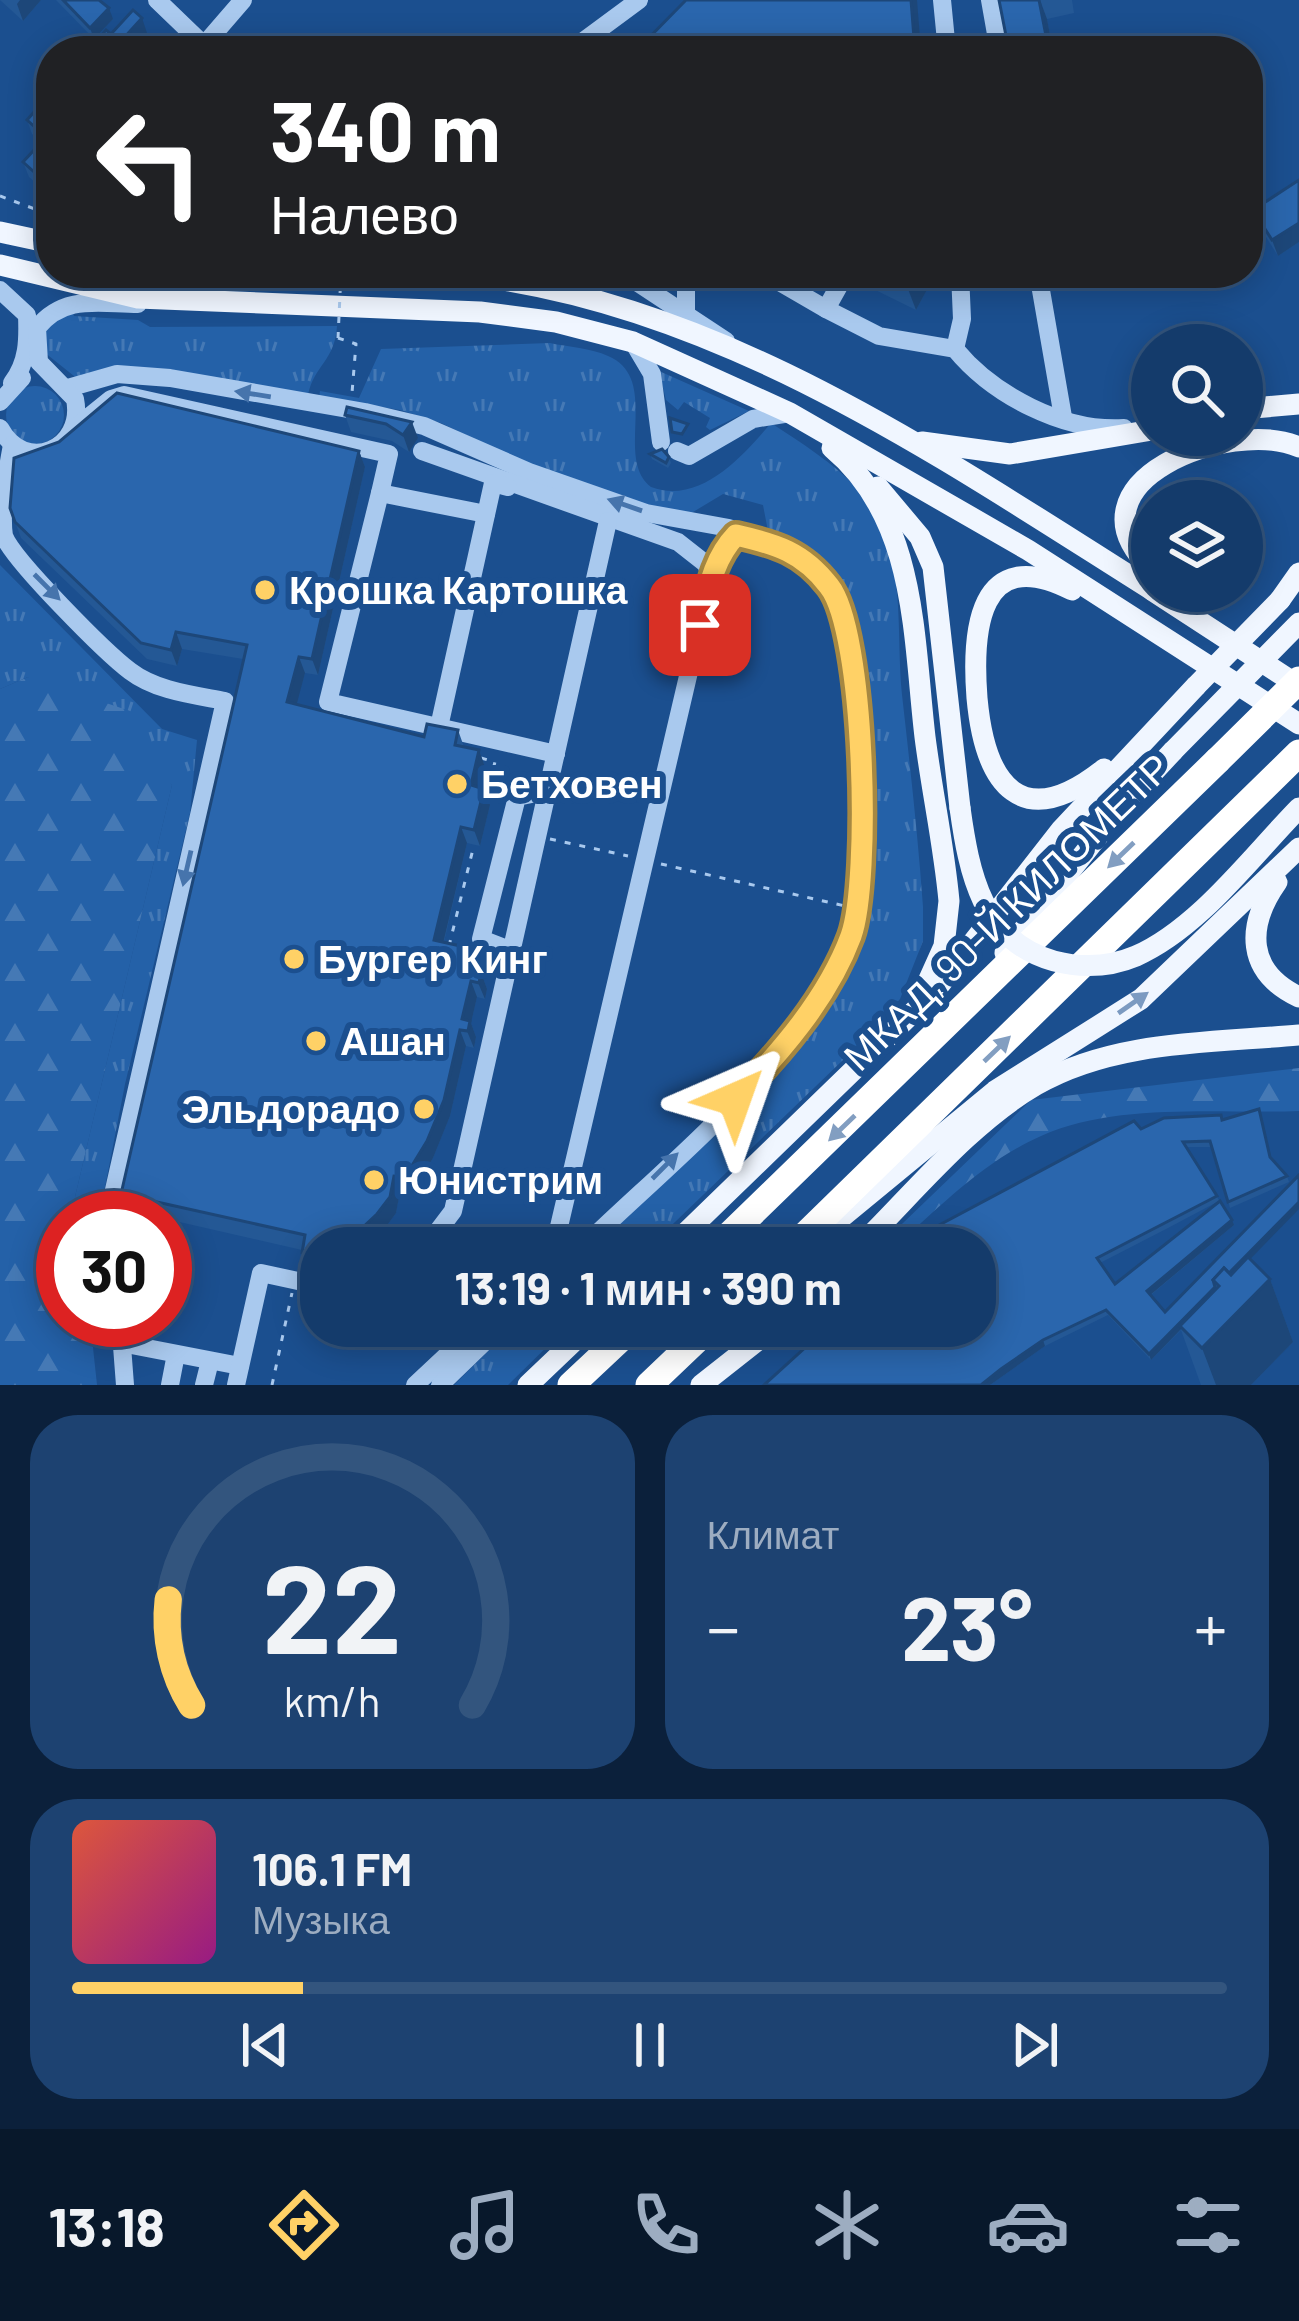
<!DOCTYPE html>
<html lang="ru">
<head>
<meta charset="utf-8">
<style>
	body { margin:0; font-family:Barlow,sans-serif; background:#1d4271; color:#f1f3f6; height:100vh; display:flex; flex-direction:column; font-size:45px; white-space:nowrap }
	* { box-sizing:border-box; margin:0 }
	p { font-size:39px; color:#9dadc1 }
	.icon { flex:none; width:66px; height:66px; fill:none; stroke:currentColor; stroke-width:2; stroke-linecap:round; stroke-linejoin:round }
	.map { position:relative; height:1385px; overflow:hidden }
	.drawer { display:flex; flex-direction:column; gap:30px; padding:30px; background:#0b203b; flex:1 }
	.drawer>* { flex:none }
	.guide { position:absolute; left:36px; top:36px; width:1227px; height:252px; border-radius:48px; box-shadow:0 6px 30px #0003,0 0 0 3px #33557e; background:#202124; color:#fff; overflow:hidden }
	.tools { position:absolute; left:1131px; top:324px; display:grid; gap:24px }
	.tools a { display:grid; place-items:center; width:132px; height:132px; border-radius:50%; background:#143b6b; box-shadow:0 6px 30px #0003,0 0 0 3px #33557e; font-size:60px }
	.speed { position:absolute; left:36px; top:1191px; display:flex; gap:24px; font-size:60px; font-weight:700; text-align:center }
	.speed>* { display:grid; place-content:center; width:156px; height:156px; border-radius:50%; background:#143b6b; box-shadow:0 6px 30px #0003,0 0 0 3px #33557e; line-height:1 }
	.speed .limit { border:18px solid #d22; background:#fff; color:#111 }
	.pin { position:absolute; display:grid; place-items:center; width:102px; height:102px; color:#fff; margin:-51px; border-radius:24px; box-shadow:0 6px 18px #0006 }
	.me { position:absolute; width:132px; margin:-66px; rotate:43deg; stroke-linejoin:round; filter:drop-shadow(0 0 9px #0008) }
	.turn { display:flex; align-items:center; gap:42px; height:252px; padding:0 36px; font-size:54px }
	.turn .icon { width:156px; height:156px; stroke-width:2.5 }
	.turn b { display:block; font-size:84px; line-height:102px }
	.big { font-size:90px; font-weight:700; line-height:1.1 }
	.drawer .widget { flex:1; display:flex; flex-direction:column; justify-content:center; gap:18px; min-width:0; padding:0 42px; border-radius:48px; background:#1d4271 }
	.drawer .dial { align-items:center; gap:0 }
	.dial svg { height:312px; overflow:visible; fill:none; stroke:#33557e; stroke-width:7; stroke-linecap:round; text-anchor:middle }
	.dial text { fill:#f1f3f6; stroke:none }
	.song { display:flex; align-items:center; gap:36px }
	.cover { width:144px; height:144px; border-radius:18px; background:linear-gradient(135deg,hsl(10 70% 55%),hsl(310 70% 35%)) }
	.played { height:12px; border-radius:6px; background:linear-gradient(90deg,#ffd166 20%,#33557e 20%) }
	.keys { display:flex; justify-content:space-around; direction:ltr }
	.heat { display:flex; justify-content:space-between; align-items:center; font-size:66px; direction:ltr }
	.drawer .tiles { flex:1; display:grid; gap:30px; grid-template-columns:1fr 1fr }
	.widget:last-child { grid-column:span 2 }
	.trip { position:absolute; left:300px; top:1227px; width:696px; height:120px; border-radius:48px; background:#143b6b; box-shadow:0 6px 30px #0003,0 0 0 3px #33557e; font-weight:700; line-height:120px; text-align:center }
	.menu { display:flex; height:192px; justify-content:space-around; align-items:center; background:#08182b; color:#9dadc1 }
	.menu .icon { width:84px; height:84px }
	.menu .on { color:#ffd166 }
	.menu b { font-size:54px; color:#f1f3f6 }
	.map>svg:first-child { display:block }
	.grass { fill:url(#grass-tufts) }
	.forest { fill:url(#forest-firs) }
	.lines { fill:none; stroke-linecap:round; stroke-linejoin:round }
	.path { stroke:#a9c9ee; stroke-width:3; stroke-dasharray:6 9; stroke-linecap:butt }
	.minor { stroke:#a9c9ee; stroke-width:18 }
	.major { stroke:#f0f6ff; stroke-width:21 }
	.highway { stroke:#fff; stroke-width:27 }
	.path-bridge { stroke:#a9c9ee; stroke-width:3; stroke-dasharray:6 9; stroke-linecap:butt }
	.major-bridge { stroke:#f0f6ff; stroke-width:21 }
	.highway-bridge { stroke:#fff; stroke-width:27 }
	.wall { fill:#245895; fill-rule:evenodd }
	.shaded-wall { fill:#1d4779 }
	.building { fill:#2a66ad; stroke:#1d4779; stroke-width:3 }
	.oneway { fill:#4674ac }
	.oneway2 { fill:#829ec1 }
	.oneway3 { fill:#7b9ac1 }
	.route-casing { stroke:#a68842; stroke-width:30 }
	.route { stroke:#ffd166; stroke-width:21 }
	.poi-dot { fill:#ffd166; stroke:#1b4f8f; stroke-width:4.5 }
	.labels { text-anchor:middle; stroke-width:12; stroke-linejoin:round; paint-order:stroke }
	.poi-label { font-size:39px; font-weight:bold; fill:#fff; stroke:#1b4f8f; text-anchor:start }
	.street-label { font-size:39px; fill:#fff; stroke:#1b4f8f }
</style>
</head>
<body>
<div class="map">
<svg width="1299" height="1385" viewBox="0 0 1299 1385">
	<defs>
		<pattern id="grass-tufts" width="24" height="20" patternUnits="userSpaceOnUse" patternTransform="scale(3)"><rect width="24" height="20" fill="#2461a8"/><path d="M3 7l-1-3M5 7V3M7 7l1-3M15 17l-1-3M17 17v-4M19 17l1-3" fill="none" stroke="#4579b5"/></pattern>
		<pattern id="forest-firs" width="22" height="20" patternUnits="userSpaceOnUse" patternTransform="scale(3)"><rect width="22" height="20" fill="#2461a8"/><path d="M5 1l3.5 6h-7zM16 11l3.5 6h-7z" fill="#4579b5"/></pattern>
	</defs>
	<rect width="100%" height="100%" fill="#1b4f8f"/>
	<!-- grass -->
	<g class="grass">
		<path d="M72 309 74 316 138 320 150 327 337 326C335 361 314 365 308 395L79 380 44 352V330Z"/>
		<path d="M550 343C568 347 591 348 608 356 662 379 613 458 651 487 700 505 742 457 771 423 801 443 834 463 859 490 909 546 895 627 902 695 910 766 918 836 923 907V941L900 999 870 1034 648 1248H594L833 981 870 908 873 827 844 602 787 541 768 531 763 505 723 494 688 515H674L529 465 441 423 400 410 319 397 320 391 359 398 381 349Z"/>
		<path d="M659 371 749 411 710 430 706 427 710 418 684 402 678 410 666 400Z"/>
		<circle cx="35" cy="415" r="29"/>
		<path d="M0 565 162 729 197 740 190 813 125 1084 99 1218H78L75 1197 172 785 28 677 0 689Z"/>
		<path d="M513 1326H568L508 1385H454Z"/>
	</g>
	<!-- forest -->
	<g class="forest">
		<path d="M28 677 130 711 144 722 129 739 172 785 75 1197 78 1218H63V1320H90L97 1385H0V689Z"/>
		<path d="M1299 1068V1111C1218 1114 1117 1102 1041 1136 984 1161 939 1207 894 1248H877L1031 1100Z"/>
	</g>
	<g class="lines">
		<!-- path -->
		<g class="path">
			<path d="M0 196 51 215"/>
			<path d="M338 338 356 344 352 393"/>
			<path d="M481 758 495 762 486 796"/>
			<path d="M550 839 628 856"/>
			<path d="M661 864 845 906"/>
			<path d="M449 946 474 845"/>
			<path d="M272 1385 292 1293"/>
		</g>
		<!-- minor -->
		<g class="minor">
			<path d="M157 0 210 51"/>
			<path d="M942 0 947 51"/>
			<path d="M990 0 999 51"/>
			<path d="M199 51 243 0"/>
			<path d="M570 51 639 0"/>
			<path d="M623 273 726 341"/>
			<path d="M764 273 826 309 845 275"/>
			<path d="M1038 273 1063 417"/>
			<path d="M0 290 27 315C28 340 28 362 12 383"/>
			<path d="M826 309 879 336 955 349C993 395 1063 432 1124 428"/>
			<path d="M686 312V273"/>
			<path d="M633 342 652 374 661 442"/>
			<path d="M955 349 962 319 960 273"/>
			<path d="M68 388 117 374 170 378 365 412 424 426 529 472 646 513 729 528C745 543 770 538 788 548 804 557 818 572 829 585 858 623 855 692 858 737 860 792 871 856 858 911 827 1040 674 1158 582 1248"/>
			<path d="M0 402 22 378"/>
			<path d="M0 428C25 475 85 449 75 399L39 362 37 328C64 294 99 304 138 304"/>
			<path d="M75 428 111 399 124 395 389 454 380 493"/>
			<path d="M12 445C7 471 0 510 4 536 13 560 106 653 130 671 156 691 194 695 225 701L111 1203 112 1218"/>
			<path d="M422 451 678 542 706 564 711 578"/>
			<path d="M677 451 689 456 753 419 790 413"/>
			<path d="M486 514 380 493 328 702 556 754"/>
			<path d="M439 727 493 483 508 487"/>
			<path d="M512 951 481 939 517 797 541 792 550 784"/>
			<path d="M425 1248 453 1211 608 521"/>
			<path d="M554 1248 711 578 723 548 736 535"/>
			<path d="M120 1320 125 1385"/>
			<path d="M121 1343 240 1366"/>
			<path d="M170 1385 176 1354"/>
			<path d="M204 1385 210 1361"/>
			<path d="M236 1385 261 1273 321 1286"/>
			<path d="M415 1385 478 1326"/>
			<path d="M440 1385 501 1326"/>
		</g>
		<!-- major -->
		<g class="major">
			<path d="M0 232 51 243"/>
			<path d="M0 265 138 298 480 312 556 322 633 342 790 413 1028 550 1299 724"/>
			<path d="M447 273C708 295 936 454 1152 590"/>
			<path d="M1242 409 1299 404"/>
			<path d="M922 442 1010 454 1152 430"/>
			<path d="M832 448C917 519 913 635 925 737 932 792 944 846 949 901L944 946 926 986"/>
			<path d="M878 487 920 537 933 567 960 808"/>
			<path d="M1152 569C1059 482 1231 417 1299 447"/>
			<path d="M1072 590C977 542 972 633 977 698 985 786 1022 834 1104 769"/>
			<path d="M1153 591 1299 686"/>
			<path d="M1280 600 1299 573"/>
			<path d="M1277 882C1246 926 1246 972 1299 997"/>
			<path d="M1005 953 1121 807 1173 751"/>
			<path d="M825 1231 995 1091 1141 999 1299 848"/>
			<path d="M670 1248 934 992 1061 830 1196 686"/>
			<path d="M858 1248C913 1194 969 1124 1036 1085 1114 1040 1212 1043 1299 1035"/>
			<path d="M528 1385 590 1326"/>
			<path d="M701 1385 776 1326"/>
		</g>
		<!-- highway -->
		<g class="highway">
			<path d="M716 1248 1218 760"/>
			<path d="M792 1248 1299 753"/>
			<path d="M571 1385 634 1326"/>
			<path d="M649 1385 711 1326"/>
		</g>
		<!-- path-bridge -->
		<path class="path-bridge" d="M338 338 341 273"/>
		<!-- major-bridge -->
		<g class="major-bridge">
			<path d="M1196 686 1280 600"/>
			<path d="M1173 751 1299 623"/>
			<path d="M960 808C969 873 982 941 1054 961 1081 968 1110 967 1136 956 1199 928 1251 857 1299 808"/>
		</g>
		<!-- highway-bridge -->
		<path class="highway-bridge" d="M1218 760 1299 680"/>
	</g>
	<!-- wall -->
	<g class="wall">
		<path d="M0 0H41L23 21Z"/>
		<path d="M56 0H99L113 19 94 39Z"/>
		<path d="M999 0H1072L1074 13 1047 19 1053 51H1009Z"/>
		<path d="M51 93V192L49 195 29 177 23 162 41 142 32 134 27 120Z"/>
		<path d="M1299 180V242L1278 256 1259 226 1253 210Z"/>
		<path d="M854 273H936L916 310 857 281Z"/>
		<path d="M347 407 418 438 409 452 392 441 351 432 345 415Z"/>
		<path d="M359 451 365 467 318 675 305 673 296 704 424 737 458 730 464 747 479 750 485 767 480 788 490 805 480 846 467 843 444 942 484 966 482 975 487 989 485 999 477 997 471 1023 476 1037 474 1048 466 1046 450 1116 433 1158 411 1194 400 1192 396 1213 383 1231 365 1248H321V1273L308 1269 302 1250 127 1210 121 1194 243 659 182 649 177 666 147 659 21 538 10 508Z"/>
		<path d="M650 454 669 457 671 463 668 468 652 459Z"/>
		<path d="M1222 1120 1271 1159 1287 1176 1289 1182 1230 1208 1212 1147H1187L1234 1225 1151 1295 1165 1312 1250 1259 1270 1279 1293 1342 1251 1385H1201L1181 1330 1151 1360 1108 1315 1045 1346 990 1385 829 1326H861L860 1327 872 1339 985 1273 981 1266 975 1269V1248L1141 1129ZM1219 1201 1115 1284 1100 1263 1168 1228Z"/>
	</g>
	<!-- shaded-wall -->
	<g class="shaded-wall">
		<path d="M20 0H41L23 21 17 4Z"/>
		<path d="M911 0H917L921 51H915Z"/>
		<path d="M1040 0 1047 19 1053 51H1049Z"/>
		<path d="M109 8 113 19 94 39 90 28Z"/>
		<path d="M142 18 147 33 130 51H112Z"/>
		<path d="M51 172V192L49 195 43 180Z"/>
		<path d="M1299 223V242L1278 256 1272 240Z"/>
		<path d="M917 273H936L916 310 908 289Z"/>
		<path d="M412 422 418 438 409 452 403 435Z"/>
		<path d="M359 451 365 467 318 675 312 659Z"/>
		<path d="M176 632 182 649 177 666 171 650Z"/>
		<path d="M299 657 305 673 293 718 287 702Z"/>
		<path d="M479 750 485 767 477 802 471 785Z"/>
		<path d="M484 789 490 805 480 846 474 830Z"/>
		<path d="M461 827 467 843 440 956 434 940Z"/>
		<path d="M478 950 484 966 482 975 487 989 485 999 473 971Z"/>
		<path d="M471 981 477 997 471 1023 476 1037 474 1048 462 1019Z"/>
		<path d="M460 1030 466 1046 450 1116 433 1158 411 1194 405 1177Z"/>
		<path d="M394 1176 400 1192 396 1213 383 1231 365 1248H346L345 1244Z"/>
		<path d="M1299 1202V1209L1221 1289 1218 1285Z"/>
		<path d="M1232 1220 1234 1225 1149 1296 1147 1291Z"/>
		<path d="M1270 1279 1293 1342 1251 1385H1216L1202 1348Z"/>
		<path d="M1215 1287 1217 1292 1151 1360 1149 1354Z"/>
		<path d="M1043 1340 1045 1346 990 1385H981L1001 1369Z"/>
	</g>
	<!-- building -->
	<g class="building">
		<path d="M63 0H99L109 8 90 28Z"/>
		<path d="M686 0H911L915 51H636Z"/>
		<path d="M999 0H1039L1049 51H1009Z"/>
		<path d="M133 10 142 18 112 51H88L106 30 111 34Z"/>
		<path d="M51 93V172L43 180 23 162 46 137 27 120Z"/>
		<path d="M1299 180V223L1272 240 1253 210Z"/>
		<path d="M877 273H917L908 289Z"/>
		<path d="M117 393 359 451 312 659 299 657 287 702 424 737 427 724 458 730 455 745 479 750 471 785 484 789 474 830 461 827 434 940 478 950 473 971 481 972 479 983 471 981 462 1019 470 1021 468 1031 460 1030 444 1100 427 1141 405 1177 394 1176 390 1197 377 1214 345 1244 337 1242 336 1248H321V1258L302 1253 305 1235 121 1194 247 645 176 632 171 650 141 643 15 522 10 508 14 458 59 442Z"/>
		<path d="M347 407 412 422 403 435 386 424 345 415Z"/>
		<path d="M670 418 688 424 682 434 672 432Z"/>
		<path d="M662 449 669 457 666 463 650 454Z"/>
		<path d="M1259 1109 1270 1157 1287 1176 1228 1202 1210 1141 1183 1142 1217 1196 1097 1258 1115 1284 1220 1201 1232 1220 1147 1291 1165 1312 1299 1175V1202L1229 1273 1224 1268 1213 1280 1215 1287 1149 1354 1106 1310 1043 1340 1001 1369 981 1385H764L829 1326H859L872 1339 894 1326H975V1279L986 1273 979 1260 975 1262V1248H918L913 1239 1134 1121 1141 1129 1164 1118 1221 1115 1222 1120Z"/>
		<path d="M1248 1257 1270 1279 1202 1348 1180 1326 1219 1286 1213 1280 1224 1268 1231 1275Z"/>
	</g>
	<!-- one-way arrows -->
	<defs><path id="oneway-solid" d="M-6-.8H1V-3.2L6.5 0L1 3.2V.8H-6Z" transform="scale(3)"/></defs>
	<g class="oneway">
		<use href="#oneway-solid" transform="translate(253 394) rotate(-171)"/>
		<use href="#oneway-solid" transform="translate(625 505) rotate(-161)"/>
		<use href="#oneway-solid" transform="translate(47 587) rotate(45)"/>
		<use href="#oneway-solid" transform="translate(187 868) rotate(103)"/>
		<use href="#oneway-solid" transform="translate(665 1166) rotate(-45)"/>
	</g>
	<g class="oneway2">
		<use href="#oneway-solid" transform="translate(1121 855) rotate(136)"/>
		<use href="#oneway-solid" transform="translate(997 1049) rotate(-44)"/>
		<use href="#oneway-solid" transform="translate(842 1128) rotate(136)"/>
	</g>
	<use class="oneway3" href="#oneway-solid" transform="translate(1133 1003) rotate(-35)"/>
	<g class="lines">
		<!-- route casing -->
		<g class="route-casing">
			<path id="route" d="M700 625C708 593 712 560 736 535 776 544 803 552 829 586 865 631 871 880 851 936 828 998 780 1053 735 1099"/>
		</g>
		<!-- route -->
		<use href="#route" class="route"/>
	</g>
	<!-- markers -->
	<g class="poi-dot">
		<circle cx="265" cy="590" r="12"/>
		<circle cx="457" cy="784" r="12"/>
		<circle cx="294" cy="959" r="12"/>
		<circle cx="316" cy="1041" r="12"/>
		<circle cx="424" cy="1109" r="12"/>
		<circle cx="374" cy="1180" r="12"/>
	</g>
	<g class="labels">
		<!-- poi labels -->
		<g class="poi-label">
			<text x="289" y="604">Крошка Картошка</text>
			<text x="481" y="798">Бетховен</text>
			<text x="318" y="973">Бургер Кинг</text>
			<text x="340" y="1055">Ашан</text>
			<text x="400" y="1123" text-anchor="end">Эльдорадо</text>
			<text x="398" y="1194">Юнистрим</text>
		</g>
		<!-- street labels -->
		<g class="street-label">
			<text transform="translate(1007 912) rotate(-44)" y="14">МКАД, 90-Й КИЛОМЕТР</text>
		</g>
	</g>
</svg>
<div class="tools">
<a><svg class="icon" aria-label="search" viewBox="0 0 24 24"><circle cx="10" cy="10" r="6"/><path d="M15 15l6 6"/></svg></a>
<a><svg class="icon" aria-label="layers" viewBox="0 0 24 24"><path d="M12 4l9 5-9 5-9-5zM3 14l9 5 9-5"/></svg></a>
</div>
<div class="speed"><div class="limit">30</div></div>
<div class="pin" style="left:700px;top:625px;background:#d93025"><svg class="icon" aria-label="arrive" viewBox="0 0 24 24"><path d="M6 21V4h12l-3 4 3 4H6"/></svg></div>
<svg class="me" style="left:735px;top:1099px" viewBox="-20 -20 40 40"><path d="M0-17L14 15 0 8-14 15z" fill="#ffd166" stroke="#fff" stroke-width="4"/></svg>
<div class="trip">13:19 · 1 мин · 390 m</div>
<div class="guide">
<div class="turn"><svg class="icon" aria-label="left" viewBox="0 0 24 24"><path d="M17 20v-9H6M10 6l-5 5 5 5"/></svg><div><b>340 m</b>Налево</div></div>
</div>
</div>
<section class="drawer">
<div class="tiles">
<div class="widget dial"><svg viewBox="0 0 100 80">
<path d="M14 69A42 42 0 1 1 86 69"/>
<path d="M14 69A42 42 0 0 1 8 42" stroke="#ffd166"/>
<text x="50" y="56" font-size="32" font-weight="700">22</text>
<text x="50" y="72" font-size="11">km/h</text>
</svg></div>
<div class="widget"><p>Климат</p>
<div class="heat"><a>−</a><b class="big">23°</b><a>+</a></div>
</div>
<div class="widget">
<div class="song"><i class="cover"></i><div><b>106.1 FM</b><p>Музыка</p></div></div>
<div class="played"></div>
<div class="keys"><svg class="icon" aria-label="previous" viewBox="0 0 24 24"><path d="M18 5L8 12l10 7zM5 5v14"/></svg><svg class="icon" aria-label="pause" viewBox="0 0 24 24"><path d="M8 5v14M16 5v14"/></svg><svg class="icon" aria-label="next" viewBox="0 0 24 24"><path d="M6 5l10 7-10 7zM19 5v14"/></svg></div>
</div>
</div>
</section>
<nav class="menu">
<b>13:18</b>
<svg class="icon on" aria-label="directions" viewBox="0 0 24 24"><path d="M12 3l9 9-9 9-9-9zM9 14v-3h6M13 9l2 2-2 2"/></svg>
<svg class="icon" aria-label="music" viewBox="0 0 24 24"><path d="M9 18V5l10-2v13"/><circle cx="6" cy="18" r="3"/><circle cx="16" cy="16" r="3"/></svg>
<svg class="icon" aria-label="phone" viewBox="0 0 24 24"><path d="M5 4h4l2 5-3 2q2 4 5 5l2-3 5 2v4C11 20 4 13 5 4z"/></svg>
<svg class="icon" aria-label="climate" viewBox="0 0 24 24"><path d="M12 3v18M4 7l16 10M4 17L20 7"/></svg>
<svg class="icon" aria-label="car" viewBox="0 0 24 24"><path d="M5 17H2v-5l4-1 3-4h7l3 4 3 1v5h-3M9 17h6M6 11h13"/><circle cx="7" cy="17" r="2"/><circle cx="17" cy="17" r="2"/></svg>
<svg class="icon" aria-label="filters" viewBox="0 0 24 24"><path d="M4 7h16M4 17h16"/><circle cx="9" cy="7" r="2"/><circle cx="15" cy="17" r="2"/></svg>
</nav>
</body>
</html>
